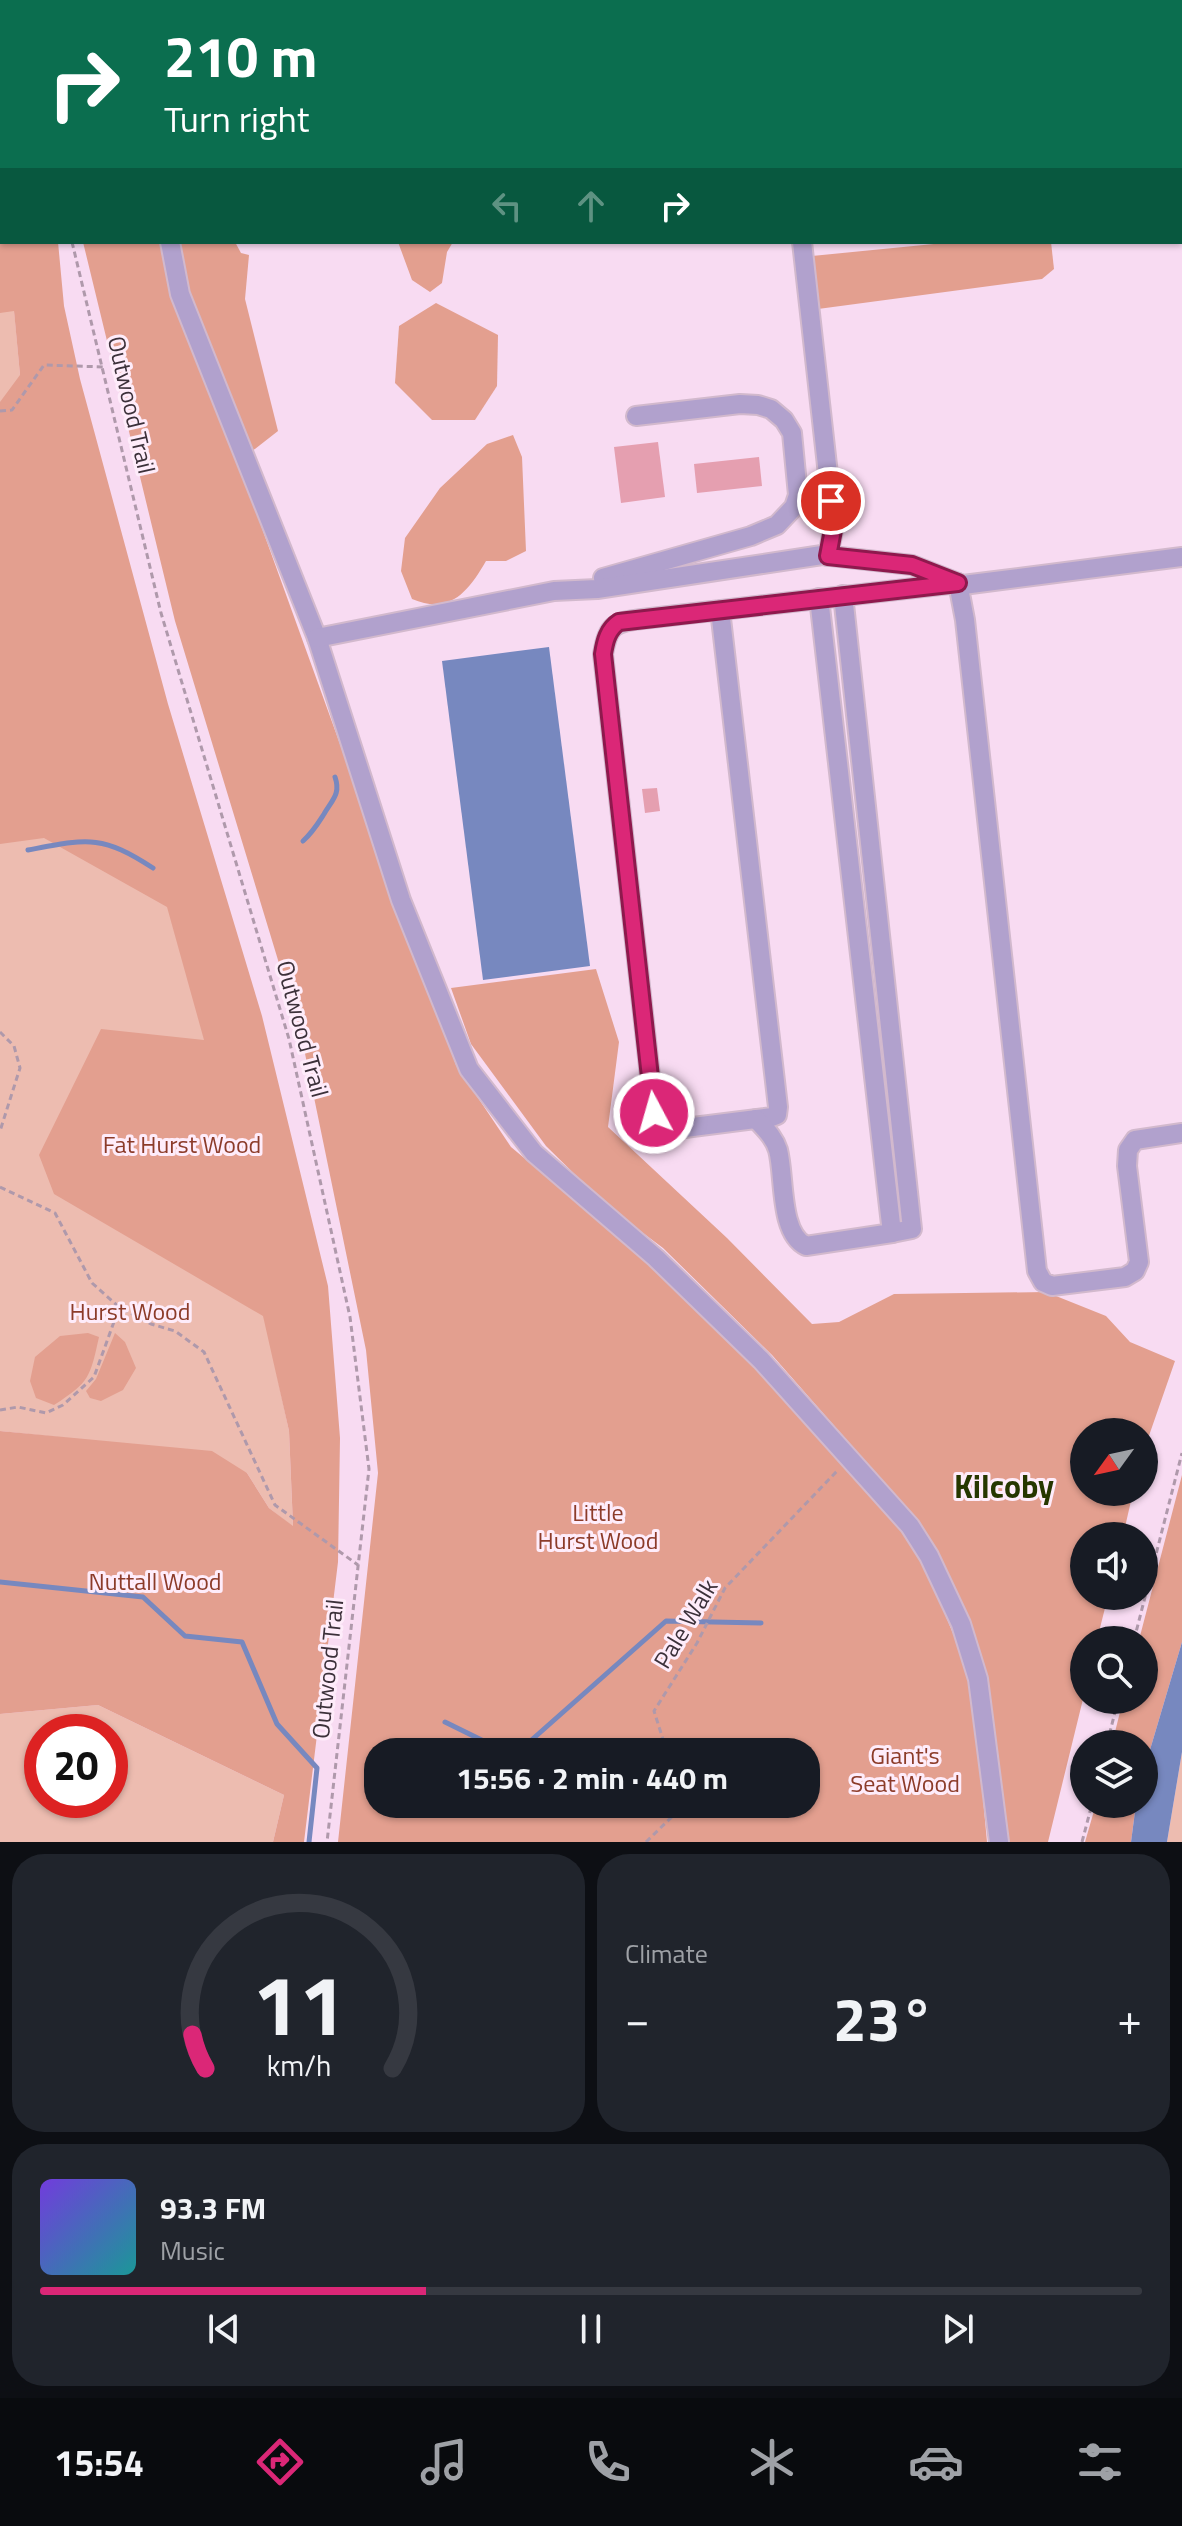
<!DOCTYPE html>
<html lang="en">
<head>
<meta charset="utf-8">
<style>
	body { margin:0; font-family:"Titillium Web",sans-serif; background:#20242c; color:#f1f3f6; height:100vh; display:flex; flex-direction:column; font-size:30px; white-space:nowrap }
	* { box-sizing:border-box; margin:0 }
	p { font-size:26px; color:#9ea1a6 }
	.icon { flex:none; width:44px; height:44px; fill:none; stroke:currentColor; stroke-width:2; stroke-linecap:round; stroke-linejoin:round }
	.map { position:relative; height:1842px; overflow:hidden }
	.drawer { display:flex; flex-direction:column; gap:12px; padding:12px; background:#0d0f14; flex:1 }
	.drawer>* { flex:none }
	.banner { position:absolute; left:0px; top:0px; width:1182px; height:244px; box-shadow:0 2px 6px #0004; background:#0b6e4f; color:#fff; overflow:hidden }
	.needle { width:52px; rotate:237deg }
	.buttons { position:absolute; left:1070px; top:1418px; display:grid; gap:16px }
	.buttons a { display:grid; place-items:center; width:88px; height:88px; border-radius:50%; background:#171b24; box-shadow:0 2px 6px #0004; font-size:40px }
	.speed { position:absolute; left:24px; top:1714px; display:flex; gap:16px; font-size:40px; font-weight:700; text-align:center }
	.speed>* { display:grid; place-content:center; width:104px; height:104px; border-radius:50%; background:#171b24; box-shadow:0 2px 6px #0004; line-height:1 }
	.speed .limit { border:12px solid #d22; background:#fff; color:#111 }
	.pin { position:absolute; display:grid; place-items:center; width:68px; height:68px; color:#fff; margin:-34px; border:4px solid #fff; border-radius:50%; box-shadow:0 2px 8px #0007 }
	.me { position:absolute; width:88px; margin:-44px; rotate:354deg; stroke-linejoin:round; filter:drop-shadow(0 0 6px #0008) }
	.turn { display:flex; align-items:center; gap:28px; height:168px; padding:0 32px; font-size:36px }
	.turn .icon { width:104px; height:104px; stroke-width:2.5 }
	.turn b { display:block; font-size:56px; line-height:68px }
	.lanes { display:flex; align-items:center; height:76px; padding:0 32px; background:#0003; justify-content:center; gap:40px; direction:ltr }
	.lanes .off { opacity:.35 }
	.big { font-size:60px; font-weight:700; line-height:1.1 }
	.drawer .widget { flex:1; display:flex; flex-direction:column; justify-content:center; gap:12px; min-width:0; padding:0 28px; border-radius:32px; background:#20242c }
	.drawer .dial { align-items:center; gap:0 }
	.dial svg { height:208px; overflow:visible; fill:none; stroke:#363941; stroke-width:7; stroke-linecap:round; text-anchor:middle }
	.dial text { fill:#f1f3f6; stroke:none }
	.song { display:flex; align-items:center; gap:24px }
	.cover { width:96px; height:96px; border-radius:12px; background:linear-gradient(135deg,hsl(260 70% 55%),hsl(180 70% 35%)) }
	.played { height:8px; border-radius:4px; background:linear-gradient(90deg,#db2777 35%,#363941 35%) }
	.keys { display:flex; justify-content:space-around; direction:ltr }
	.heat { display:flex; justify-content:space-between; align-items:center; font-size:44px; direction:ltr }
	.drawer .tiles { flex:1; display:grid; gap:12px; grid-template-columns:1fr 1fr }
	.widget:last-child { grid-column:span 2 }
	.trip { position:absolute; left:364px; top:1738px; width:456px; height:80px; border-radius:32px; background:#171b24; box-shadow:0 2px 6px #0004; font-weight:700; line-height:80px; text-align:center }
	.dock { display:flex; height:128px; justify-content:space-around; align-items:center; background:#090b0e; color:#9ea1a6 }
	.dock .icon { width:56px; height:56px }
	.dock .on { color:#db2777 }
	.dock b { font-size:36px; color:#f1f3f6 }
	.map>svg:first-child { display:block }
	.green { fill:#edbcb0; fill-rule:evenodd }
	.forest { fill:#e39f8f; fill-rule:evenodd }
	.water { fill:#7788bf }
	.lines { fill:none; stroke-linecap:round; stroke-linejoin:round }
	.stream { stroke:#7788bf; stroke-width:5 }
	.building { fill:#e59fb0 }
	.minor-casing { stroke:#d2b9cd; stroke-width:22 }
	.path { stroke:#af99ab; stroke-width:3; stroke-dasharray:6 4; stroke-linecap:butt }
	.minor { stroke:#b1a1cd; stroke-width:18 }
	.route-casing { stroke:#8e194d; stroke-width:20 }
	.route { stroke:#db2777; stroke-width:14 }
	.labels { text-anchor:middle; stroke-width:6; stroke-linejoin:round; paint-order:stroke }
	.street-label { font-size:24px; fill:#3c313a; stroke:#feecfa }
	.park-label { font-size:24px; fill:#8c3b29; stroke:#feecfa }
	.district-label { font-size:32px; font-weight:bold; fill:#263700; stroke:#feecfa }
</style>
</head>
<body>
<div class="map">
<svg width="1182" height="1842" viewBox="0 0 1182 1842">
	<rect width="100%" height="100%" fill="#f8dbf2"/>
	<!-- green -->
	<g class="green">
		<path d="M0 238 14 310 20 375 205 1041 289 1431 293 1527 269 1508 247 1473 67 1438 0 1431Z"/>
		<path d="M98 1705 284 1795 273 1842H0V1714ZM42 1732H110V1800H42Z"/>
		<path d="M1182 1752V1842H1167Z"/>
	</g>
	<!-- forest -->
	<g class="forest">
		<path d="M0 0H40L2 2V242H58L64 306 80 379 168 704 262 1016 328 1286 340 1438 338 1562 304 1842H273L284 1795 98 1705 0 1714V1431L212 1451 247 1473 269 1508 293 1526 289 1431 263 1316 54 1194 39 1155 101 1029 204 1040 167 907 44 838 0 844V402L20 375 14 311 0 313Z"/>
		<path d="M83 242H164L237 459 456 1065 511 1147 633 1249 727 1336 904 1529 922 1559 972 1679 987 1842H338L378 1473 366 1350 302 1039 175 621ZM378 1752H806V1804H378Z"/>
		<path d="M180 242H235L241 253 249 255 245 299 278 431 251 452 188 287Z"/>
		<path d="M453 242 447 252 442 283 430 292 412 280 398 242Z"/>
		<path d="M954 242H1051L1054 269 1042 279 818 309 812 256Z"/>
		<path d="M436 303 498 335 497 386 475 420H432L395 383 399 326Z"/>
		<path d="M513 435 522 457 526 551 506 561H486C468 592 450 615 412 599L401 571 405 538 440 488 487 444Z"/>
		<path d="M596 969 619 1042 608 1127 727 1238 812 1324 839 1322 894 1294 1046 1292 1106 1316 1130 1342 1175 1361 1144 1450V1432H1084V1492H1133L1123 1536H1084V1596H1108L1097 1640H1084V1695L1048 1842H1007L986 1679 916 1519 772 1355 663 1248 607 1206 546 1146 471 1044 451 988Z"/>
		<path d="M88 1333 99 1337C90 1377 90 1382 54 1405L36 1398 30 1381 35 1357 60 1336Z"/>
		<path d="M115 1333 125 1342 136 1368 123 1390 101 1401 90 1398 86 1391 96 1379Z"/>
		<path d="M1182 1475V1642L1144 1770V1744H1112L1123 1700H1144V1640H1139Z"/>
		<path d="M1096 1804H1136L1131 1842H1085Z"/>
	</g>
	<!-- water -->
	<g class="water">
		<path d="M549 647 590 966 483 980 442 661Z"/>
		<path d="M1182 1642V1752L1167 1842H1131L1136 1804H1144V1770Z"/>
	</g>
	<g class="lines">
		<!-- stream -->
		<g class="stream">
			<path d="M303 841C313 832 317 825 324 814 332 800 341 794 335 777"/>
			<path d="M28 850C87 839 101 834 153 868"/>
			<path d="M0 1582 143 1597 185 1636 242 1642 277 1724 317 1768 309 1842"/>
			<path d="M445 1722 506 1752"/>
			<path d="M518 1752 666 1621 761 1623"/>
		</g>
	</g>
	<!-- building -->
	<g class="building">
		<path d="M658 442 665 497 621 503 614 447Z"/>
		<path d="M759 457 762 486 697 493 694 464Z"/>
		<path d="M657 788 660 811 645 813 642 789Z"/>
	</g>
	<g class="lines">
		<!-- minor casing -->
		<g class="minor-casing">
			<g id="minor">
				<path d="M136 0V2"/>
				<path d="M774 0 775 2"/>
				<path d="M170 242 180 294 317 638 401 900 469 1069 534 1153 656 1258 761 1360 910 1526 929 1556 961 1624 978 1679 999 1842"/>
				<path d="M802 242 831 501 833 530 828 556"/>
				<path d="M603 578 751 536 777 525 794 507 798 495 792 433 784 420 771 409 758 405 740 404 636 416"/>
				<path d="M843 595 912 1229 892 1233"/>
				<path d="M720 610 778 1107 777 1115 772 1117 669 1130 659 1127 655 1121 603 654C608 625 614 622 642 619 748 606 853 594 958 583L965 620 1037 1271 1043 1282 1052 1286 1125 1277 1135 1271 1139 1262 1127 1166 1128 1150 1135 1140 1182 1133"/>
				<path d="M317 638 554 591 597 589 822 555 912 565 963 585 1182 557"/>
				<path d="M756 1119C765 1129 774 1137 778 1150 785 1176 779 1233 806 1246L892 1233 819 598"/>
			</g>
		</g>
		<!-- path -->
		<g class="path">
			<path d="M50 0V2"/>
			<path d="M72 242 161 613 289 1039 350 1317 369 1469 327 1842"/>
			<path d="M0 411 12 410 44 365 104 367"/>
			<path d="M0 1032 14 1046 20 1068 0 1131"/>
			<path d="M0 1187 55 1213 92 1283 119 1307 151 1324 175 1331 204 1352 275 1505 358 1565"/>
			<path d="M0 1410 18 1407 46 1413 63 1405 94 1377 119 1308"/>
			<path d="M1134 1640 1182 1453"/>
			<path d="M1107 1744 1118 1700"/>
			<path d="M667 1752 654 1711 697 1643 725 1588 838 1470"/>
			<path d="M646 1842 685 1804"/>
			<path d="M1082 1842 1092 1804"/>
		</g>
		<!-- minor -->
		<use href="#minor" class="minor"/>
	</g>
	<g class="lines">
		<!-- route casing -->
		<g class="route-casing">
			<path id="route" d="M654 1113 603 654C605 641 608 629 619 622L958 583 912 565 828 556 833 530 831 501"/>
		</g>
		<!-- route -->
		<use href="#route" class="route"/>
	</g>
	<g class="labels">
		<!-- street labels -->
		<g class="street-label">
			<text transform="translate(131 405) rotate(77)" y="8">Outwood Trail</text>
			<text transform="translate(302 1029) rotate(75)" y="8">Outwood Trail</text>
			<text transform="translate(686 1624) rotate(-59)" y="8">Pale Walk</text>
			<text transform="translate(328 1669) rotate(-84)" y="8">Outwood Trail</text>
		</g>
		<!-- park labels -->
		<g class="park-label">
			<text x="182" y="1153">Fat Hurst Wood</text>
			<text x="130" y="1320">Hurst Wood</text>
			<text x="598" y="1521">Little<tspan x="598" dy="28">Hurst Wood</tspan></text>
			<text x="155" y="1590">Nuttall Wood</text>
			<text x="905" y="1764">Giant's<tspan x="905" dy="28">Seat Wood</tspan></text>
		</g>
		<!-- district labels -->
		<g class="district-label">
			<text x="1004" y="1498">Kilcoby</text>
		</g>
	</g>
</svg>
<div class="buttons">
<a><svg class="needle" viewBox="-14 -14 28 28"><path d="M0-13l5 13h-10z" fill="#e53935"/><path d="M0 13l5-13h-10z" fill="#9ea1a6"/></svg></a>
<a><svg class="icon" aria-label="sound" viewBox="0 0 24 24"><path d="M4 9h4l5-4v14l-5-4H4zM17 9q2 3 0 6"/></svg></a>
<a><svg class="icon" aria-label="search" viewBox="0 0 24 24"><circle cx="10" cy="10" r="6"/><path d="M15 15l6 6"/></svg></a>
<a><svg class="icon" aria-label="layers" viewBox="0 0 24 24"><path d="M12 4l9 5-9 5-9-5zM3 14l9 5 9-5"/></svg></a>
</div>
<div class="speed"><div class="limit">20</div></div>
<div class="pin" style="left:831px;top:501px;background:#d93025"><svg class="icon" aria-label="arrive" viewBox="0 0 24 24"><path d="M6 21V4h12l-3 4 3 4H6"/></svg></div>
<svg class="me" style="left:654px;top:1113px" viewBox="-20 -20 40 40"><circle r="17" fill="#db2777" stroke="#fff" stroke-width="3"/><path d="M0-11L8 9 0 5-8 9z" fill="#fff"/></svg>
<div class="trip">15:56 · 2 min · 440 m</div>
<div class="banner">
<div class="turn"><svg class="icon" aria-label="right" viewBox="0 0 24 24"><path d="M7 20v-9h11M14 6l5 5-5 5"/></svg><div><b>210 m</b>Turn right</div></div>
<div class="lanes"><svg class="icon off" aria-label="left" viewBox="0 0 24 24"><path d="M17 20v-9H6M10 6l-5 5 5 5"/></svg><svg class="icon off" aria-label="ahead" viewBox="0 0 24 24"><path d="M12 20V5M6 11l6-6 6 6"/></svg><svg class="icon" aria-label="right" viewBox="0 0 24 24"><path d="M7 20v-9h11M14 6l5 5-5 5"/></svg></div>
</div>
</div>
<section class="drawer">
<div class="tiles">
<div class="widget dial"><svg viewBox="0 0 100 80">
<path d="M14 69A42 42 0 1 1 86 69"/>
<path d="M14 69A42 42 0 0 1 9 56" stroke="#db2777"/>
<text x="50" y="56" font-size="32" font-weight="700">11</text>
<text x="50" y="72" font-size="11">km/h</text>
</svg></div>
<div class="widget"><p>Climate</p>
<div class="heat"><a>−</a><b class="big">23°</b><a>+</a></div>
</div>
<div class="widget">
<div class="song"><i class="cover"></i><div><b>93.3 FM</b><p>Music</p></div></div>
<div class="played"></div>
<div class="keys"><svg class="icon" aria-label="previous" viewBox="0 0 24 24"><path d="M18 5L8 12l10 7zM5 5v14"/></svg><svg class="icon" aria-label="pause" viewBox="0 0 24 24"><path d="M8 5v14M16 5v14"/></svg><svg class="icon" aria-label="next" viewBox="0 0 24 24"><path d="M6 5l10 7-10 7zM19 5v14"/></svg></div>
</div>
</div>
</section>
<nav class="dock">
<b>15:54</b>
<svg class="icon on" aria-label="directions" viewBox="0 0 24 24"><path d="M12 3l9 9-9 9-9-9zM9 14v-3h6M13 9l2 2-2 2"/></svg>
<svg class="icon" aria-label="music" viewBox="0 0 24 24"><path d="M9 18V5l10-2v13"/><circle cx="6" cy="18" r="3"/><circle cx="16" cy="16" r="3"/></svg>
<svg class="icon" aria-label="phone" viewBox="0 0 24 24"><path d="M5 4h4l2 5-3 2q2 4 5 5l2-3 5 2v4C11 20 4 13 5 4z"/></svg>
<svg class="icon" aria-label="climate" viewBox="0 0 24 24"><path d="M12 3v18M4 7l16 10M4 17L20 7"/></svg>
<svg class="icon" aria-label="car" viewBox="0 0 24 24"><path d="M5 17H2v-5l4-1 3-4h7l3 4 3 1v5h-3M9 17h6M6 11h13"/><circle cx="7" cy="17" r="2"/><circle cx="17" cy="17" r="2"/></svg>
<svg class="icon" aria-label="filters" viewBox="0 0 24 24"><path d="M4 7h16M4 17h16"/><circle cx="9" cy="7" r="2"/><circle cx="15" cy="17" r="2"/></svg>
</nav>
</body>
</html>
